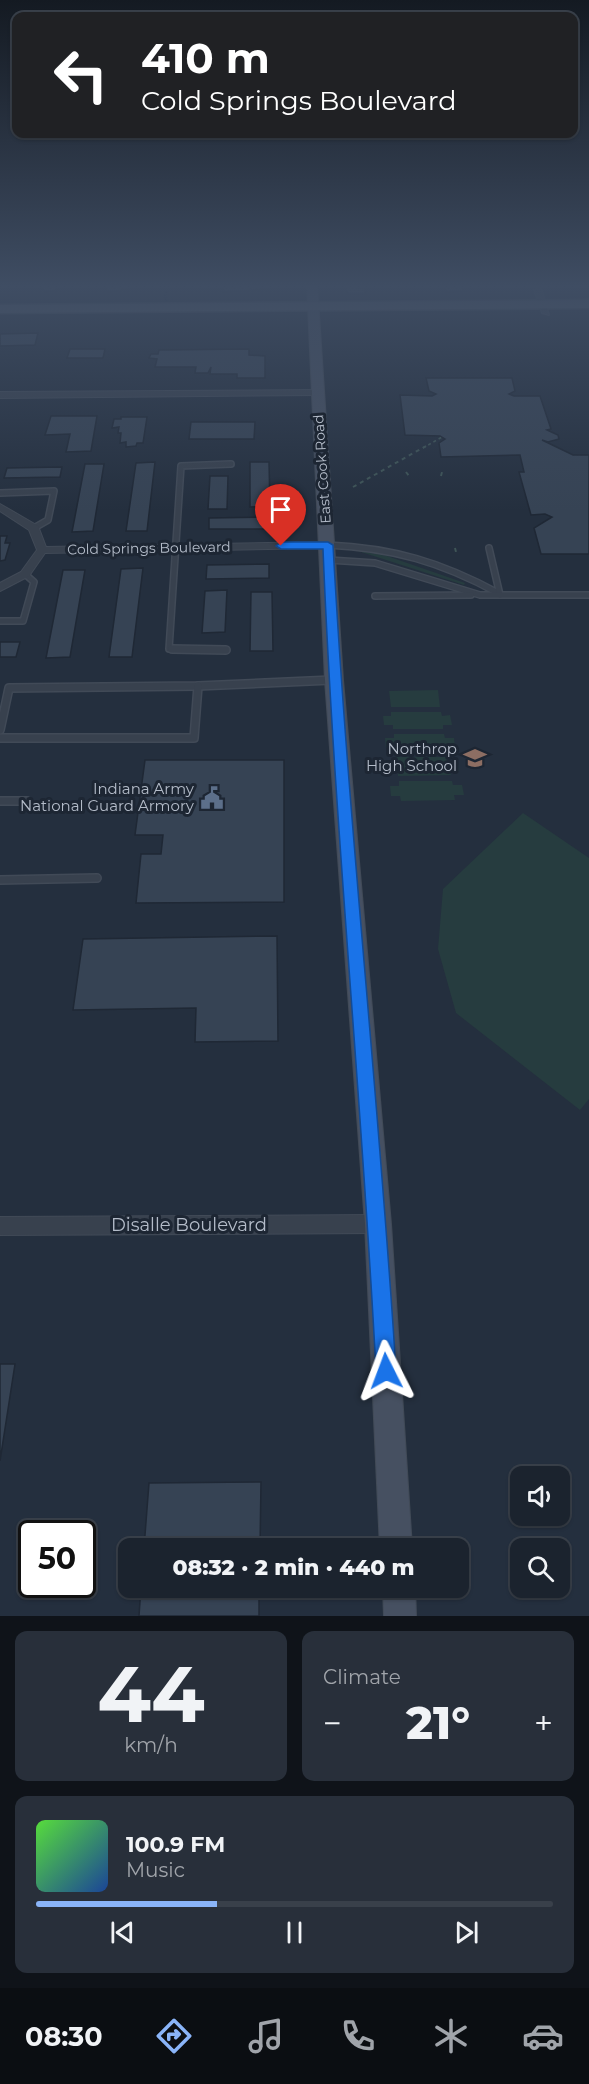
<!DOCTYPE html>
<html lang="en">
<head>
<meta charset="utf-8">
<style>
	body { margin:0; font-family:Montserrat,sans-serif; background:#282f3a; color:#f1f3f6; height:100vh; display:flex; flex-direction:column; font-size:22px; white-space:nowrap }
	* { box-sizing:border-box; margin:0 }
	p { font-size:20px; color:#a0a4aa }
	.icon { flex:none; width:33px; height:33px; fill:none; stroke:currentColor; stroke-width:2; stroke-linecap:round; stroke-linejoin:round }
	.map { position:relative; height:1616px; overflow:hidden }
	.panel { display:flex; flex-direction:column; gap:15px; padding:15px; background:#0f1319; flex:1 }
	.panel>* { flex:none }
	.top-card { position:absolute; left:12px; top:12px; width:566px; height:126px; border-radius:12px; box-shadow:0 2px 4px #0004,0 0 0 2px #39404a; background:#202124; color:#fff; overflow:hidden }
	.buttons { position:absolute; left:510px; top:1466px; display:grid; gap:12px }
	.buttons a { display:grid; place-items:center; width:60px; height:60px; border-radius:12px; background:#1b232e; box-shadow:0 2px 4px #0004,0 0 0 2px #39404a; font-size:30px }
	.speed { position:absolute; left:18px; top:1520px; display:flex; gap:12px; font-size:30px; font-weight:700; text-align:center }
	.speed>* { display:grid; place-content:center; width:78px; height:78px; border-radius:50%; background:#1b232e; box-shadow:0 2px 4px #0004,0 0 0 2px #39404a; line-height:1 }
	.speed .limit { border:3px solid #111; border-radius:9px; background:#fff; color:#111 }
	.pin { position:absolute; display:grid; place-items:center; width:51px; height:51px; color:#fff; margin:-62px -26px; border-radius:50% 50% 50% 0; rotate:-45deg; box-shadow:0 0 6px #0007 }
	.pin .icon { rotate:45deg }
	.me { position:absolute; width:66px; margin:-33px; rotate:357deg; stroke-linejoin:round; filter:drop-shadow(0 0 4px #0008) }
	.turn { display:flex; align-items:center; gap:21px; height:126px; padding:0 30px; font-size:27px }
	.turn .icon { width:78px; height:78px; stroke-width:2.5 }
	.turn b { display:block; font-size:42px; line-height:51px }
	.big { font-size:45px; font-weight:800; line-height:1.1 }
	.panel .tile { flex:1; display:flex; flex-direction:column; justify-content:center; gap:9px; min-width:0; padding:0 21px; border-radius:12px; background:#282f3a }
	.panel .dial { align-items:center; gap:0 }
	.dial b { font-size:78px; line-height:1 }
	.song { display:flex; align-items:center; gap:18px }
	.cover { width:72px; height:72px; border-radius:9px; background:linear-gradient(135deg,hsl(110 70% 55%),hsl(220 70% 35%)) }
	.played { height:6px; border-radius:3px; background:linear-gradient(90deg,#8ab4f8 35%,#39404a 35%) }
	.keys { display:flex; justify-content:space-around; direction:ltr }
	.heat { display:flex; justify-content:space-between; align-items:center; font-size:33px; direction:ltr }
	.panel .tiles { flex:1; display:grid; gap:15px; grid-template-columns:1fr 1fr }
	.tile:last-child { grid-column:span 2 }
	.trip { position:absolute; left:118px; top:1538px; width:351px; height:60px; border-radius:12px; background:#1b232e; box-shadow:0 2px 4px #0004,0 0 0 2px #39404a; font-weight:800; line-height:60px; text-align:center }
	.menu { display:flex; height:96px; justify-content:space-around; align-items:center; background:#0b0e12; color:#a0a4aa }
	.menu .icon { width:42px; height:42px }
	.menu .active { color:#8ab4f8 }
	.menu b { font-size:27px; color:#f1f3f6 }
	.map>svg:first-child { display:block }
	.green { fill:#263c3f }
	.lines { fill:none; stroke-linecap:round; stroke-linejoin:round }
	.stream { stroke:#17263c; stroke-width:3 }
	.building { fill:#364354; stroke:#1f2835; stroke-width:1.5 }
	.lane-far1-casing { stroke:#414a57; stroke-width:8 }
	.lane-casing { stroke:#414a57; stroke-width:10 }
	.street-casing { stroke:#414a57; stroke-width:2 }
	.secondary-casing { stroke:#414a57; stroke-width:2 }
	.primary-casing { stroke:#414a57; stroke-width:3 }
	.path-far1 { stroke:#3f5557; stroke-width:1.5; stroke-dasharray:3 3; stroke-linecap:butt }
	.path { stroke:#3f5557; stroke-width:2; stroke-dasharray:4 4; stroke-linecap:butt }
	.lane-far1 { stroke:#38414e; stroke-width:5 }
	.lane { stroke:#38414e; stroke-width:7 }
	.street { fill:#38414e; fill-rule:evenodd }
	.secondary { fill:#465061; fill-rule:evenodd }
	.primary { fill:#56606e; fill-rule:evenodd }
	.route { fill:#1a73e8; stroke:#114b97; stroke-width:1.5 }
	.labels { text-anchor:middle; stroke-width:6; stroke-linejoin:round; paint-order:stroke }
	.far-street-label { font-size:14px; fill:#b4bcc9; stroke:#1d2633 }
	.poi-label { font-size:15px; fill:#b4bcc9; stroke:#1d2633; text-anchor:end }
	.near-street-label { font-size:18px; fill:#b4bcc9; stroke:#1d2633 }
</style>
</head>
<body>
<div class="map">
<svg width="589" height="1616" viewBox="0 0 589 1616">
	<rect width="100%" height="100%" fill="#242f3e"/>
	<!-- green -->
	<g class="green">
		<path d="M355 550 387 556 465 583 464 585Z"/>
		<path d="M438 690 440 707H391L389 691Z"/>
		<path d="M391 712H441L442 716 450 715 452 725H443V729H393V725H384L383 716H391Z"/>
		<path d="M394 734H444L445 738H454L455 747H447V751L396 752 395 748H386L385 738H394Z"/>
		<path d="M396 757H448L449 761H458L459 771H450L451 775 398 776V772H389L388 762H396Z"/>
		<path d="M399 781H452L453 785H462L464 795H454L455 800 401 801 400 796H391L390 786H399Z"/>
		<path d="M523 813 589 858V1099L580 1110 456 1013 438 949 443 889Z"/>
	</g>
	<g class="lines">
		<!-- stream -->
		<path class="stream" d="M165 284 166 300"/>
	</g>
	<!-- building -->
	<g class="building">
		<path d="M38 284H60L64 288 45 292Z"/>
		<path d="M103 284H125L128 289 108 292Z"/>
		<path d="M203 284H268V289L223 292V289H203Z"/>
		<path d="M344 285 365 289V294H348Z"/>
		<path d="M460 285 464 291 447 292 443 286Z"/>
		<path d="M38 333 35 345 0 346V334Z"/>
		<path d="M70 349H105L103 358H67Z"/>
		<path d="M249 349V355L265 356V378H237V374H210L211 367 208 373H195L196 367H155L157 359 149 358 151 354H158L159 350Z"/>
		<path d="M426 378H512L515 391 509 394 514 396H540L551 429 547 430 558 435 559 439 548 442 542 440 573 455H589V554H541L534 528 552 517 545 514 531 515 519 472H524L520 455 441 457 439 443 445 439 440 436 405 435 400 395 432 396 436 394 429 391Z"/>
		<path d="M51 416H97L91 451 66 452 70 434 45 435Z"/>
		<path d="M121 417H147L143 443H137L136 446 126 447V442L120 443 121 433H118L119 427 112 428 114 419H121Z"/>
		<path d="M191 422H255L254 439H189Z"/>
		<path d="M155 462 147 531H126L136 463Z"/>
		<path d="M250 462H269L270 506 250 507Z"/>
		<path d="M85 464H104L93 531 72 532Z"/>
		<path d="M62 467 60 477 4 478 7 468Z"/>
		<path d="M210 476H228L227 509H208Z"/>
		<path d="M268 517V529H209V518Z"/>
		<path d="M0 536H7L5 543H10L5 560 0 561Z"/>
		<path d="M269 564V578L206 579 207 565Z"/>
		<path d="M143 568 132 657H109L121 569Z"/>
		<path d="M63 570H85L70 657 46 658Z"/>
		<path d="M227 590 225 632 202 633 205 591Z"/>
		<path d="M251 592H272L273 651H250Z"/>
		<path d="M0 642H20L16 657H0Z"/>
		<path d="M145 760H284V902L136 903 141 854H161L163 835H135Z"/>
		<path d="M277 936 278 1041 195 1042 196 1008 73 1010 83 939Z"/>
		<path d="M0 1364H15L0 1461Z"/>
		<path d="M261 1482 260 1548H144L149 1483Z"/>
		<path d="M141 1587H259V1616H139Z"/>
	</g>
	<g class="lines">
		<!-- lane-far1 casing -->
		<g class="lane-far1-casing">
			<g id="lane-far1">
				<path d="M0 493 54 491 48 520 34 528"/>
				<path d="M328 545C393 548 441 562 498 593"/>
				<path d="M489 548 500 595"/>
				<path d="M329 560 375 563 480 595H589"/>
				<path d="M375 596 471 595"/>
				<path d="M0 621H23L34 582 25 574"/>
				<path d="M226 650 169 649 181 466 231 464"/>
			</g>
		</g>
		<!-- lane casing -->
		<g class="lane-casing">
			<g id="lane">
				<path d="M172 649 226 650"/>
				<path d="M0 730 9 688 198 686 332 680"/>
				<path d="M0 738H194L198 686"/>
				<path d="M0 801H27"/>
				<path d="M0 880 97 878"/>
			</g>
		</g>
		<!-- street casing -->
		<g class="street-casing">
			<g id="street">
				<path d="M532 284H540L549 315 542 313Z"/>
				<path d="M320 390 321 392 317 395 0 398V392Z"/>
				<path d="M0 504 38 526 46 547 328 542 333 545 328 548 45 553 29 576 0 591V583L21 572 37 550 29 530 0 511Z"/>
				<path d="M378 1215 384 1218 387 1224 384 1230 378 1233 0 1235V1217Z"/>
			</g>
		</g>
		<!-- secondary casing -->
		<g class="secondary-casing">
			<g id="secondary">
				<path d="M307 284H317L343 680 391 1224 412 1548H380L365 1224 325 680Z"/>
				<path d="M383 1587H415L416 1616H384Z"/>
			</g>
		</g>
		<!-- primary casing -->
		<g class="primary-casing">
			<path id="primary" d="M589 300V308L0 313V305Z"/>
		</g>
		<!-- path-far1 -->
		<path class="path-far1" d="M423 448 442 437"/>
		<!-- path -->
		<g class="path">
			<path d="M406 472 409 476"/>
			<path d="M441 476 442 472"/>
			<path d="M353 487 426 446"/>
			<path d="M455 548 456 552"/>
		</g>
		<!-- lane-far1 -->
		<use href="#lane-far1" class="lane-far1"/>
		<!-- lane -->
		<use href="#lane" class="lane"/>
		<!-- street -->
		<use href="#street" class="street"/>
		<!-- secondary -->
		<use href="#secondary" class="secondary"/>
		<!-- primary -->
		<use href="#primary" class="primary"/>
	</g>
	<!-- sky -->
	<linearGradient id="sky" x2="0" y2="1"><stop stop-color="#141a22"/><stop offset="0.56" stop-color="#3f4d63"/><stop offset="1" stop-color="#3f4d63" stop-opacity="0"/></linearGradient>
	<rect width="589" height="511" fill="url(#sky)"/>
	<!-- route -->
	<path class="route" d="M328 542 333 545C348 821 379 1096 396 1371L393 1378 386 1381 379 1378 376 1371C362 1097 334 823 323 549H281L276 546 281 542Z"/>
	<!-- icons -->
	<defs>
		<g id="school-bare" transform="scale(1.8)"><path d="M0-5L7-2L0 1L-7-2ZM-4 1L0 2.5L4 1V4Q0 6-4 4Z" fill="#8d6e63" stroke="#1d2633" stroke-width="2.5" paint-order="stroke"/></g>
		<g id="civic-bare" transform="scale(1.8)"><path d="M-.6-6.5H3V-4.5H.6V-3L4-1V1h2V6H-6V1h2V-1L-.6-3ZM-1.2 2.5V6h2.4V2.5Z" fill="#5c6f8a" stroke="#1d2633" stroke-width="2.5" paint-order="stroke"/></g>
	</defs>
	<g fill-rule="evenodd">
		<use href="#school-bare" x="475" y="758"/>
		<use href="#civic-bare" x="212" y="798"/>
	</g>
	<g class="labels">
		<!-- far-street labels -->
		<g class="far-street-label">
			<text transform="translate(322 469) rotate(-94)" y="5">East Cook Road</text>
			<text transform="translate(149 548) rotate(-1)" y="5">Cold Springs Boulevard</text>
		</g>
		<!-- poi labels -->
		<g class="poi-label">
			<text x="457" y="754">Northrop<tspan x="457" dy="17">High School</tspan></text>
			<text x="194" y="794">Indiana Army<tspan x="194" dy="17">National Guard Armory</tspan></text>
		</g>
		<!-- near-street labels -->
		<g class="near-street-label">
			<text x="189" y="1231">Disalle Boulevard</text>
		</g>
	</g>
</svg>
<div class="buttons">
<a><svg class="icon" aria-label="sound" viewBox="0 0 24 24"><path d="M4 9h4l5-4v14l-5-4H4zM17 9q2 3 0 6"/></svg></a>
<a><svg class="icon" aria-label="search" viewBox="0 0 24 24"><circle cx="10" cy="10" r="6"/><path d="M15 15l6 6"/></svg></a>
</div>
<div class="speed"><div class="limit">50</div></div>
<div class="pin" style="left:281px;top:546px;background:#d93025"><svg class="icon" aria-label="arrive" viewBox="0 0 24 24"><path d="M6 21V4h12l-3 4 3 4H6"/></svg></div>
<svg class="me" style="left:386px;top:1371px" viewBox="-20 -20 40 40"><path d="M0-17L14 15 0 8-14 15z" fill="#1a73e8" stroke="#fff" stroke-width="4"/></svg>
<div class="trip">08:32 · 2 min · 440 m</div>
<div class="top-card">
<div class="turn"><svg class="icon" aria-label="left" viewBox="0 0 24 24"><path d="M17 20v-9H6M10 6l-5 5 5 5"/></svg><div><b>410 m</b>Cold Springs Boulevard</div></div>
</div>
</div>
<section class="panel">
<div class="tiles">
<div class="tile dial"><b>44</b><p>km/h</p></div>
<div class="tile"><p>Climate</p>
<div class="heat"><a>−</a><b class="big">21°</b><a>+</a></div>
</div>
<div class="tile">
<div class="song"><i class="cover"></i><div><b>100.9 FM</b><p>Music</p></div></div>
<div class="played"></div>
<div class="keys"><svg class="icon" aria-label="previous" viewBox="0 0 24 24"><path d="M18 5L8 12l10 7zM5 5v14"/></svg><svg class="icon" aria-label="pause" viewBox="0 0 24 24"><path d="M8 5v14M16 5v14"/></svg><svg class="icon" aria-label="next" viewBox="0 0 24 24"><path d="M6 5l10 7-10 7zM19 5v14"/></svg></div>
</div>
</div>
</section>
<nav class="menu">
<b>08:30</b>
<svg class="icon active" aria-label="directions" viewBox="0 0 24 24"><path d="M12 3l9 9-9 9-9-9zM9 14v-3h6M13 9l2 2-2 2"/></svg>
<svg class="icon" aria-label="music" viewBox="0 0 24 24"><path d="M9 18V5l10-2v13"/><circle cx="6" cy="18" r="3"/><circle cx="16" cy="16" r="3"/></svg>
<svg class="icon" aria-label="phone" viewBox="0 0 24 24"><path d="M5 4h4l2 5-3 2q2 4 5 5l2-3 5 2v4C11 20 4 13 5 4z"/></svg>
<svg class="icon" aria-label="climate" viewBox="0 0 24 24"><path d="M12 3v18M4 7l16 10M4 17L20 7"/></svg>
<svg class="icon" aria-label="car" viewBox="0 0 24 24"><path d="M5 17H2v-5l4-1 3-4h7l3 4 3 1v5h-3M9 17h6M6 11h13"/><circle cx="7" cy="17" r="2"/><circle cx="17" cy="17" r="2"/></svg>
</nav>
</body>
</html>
